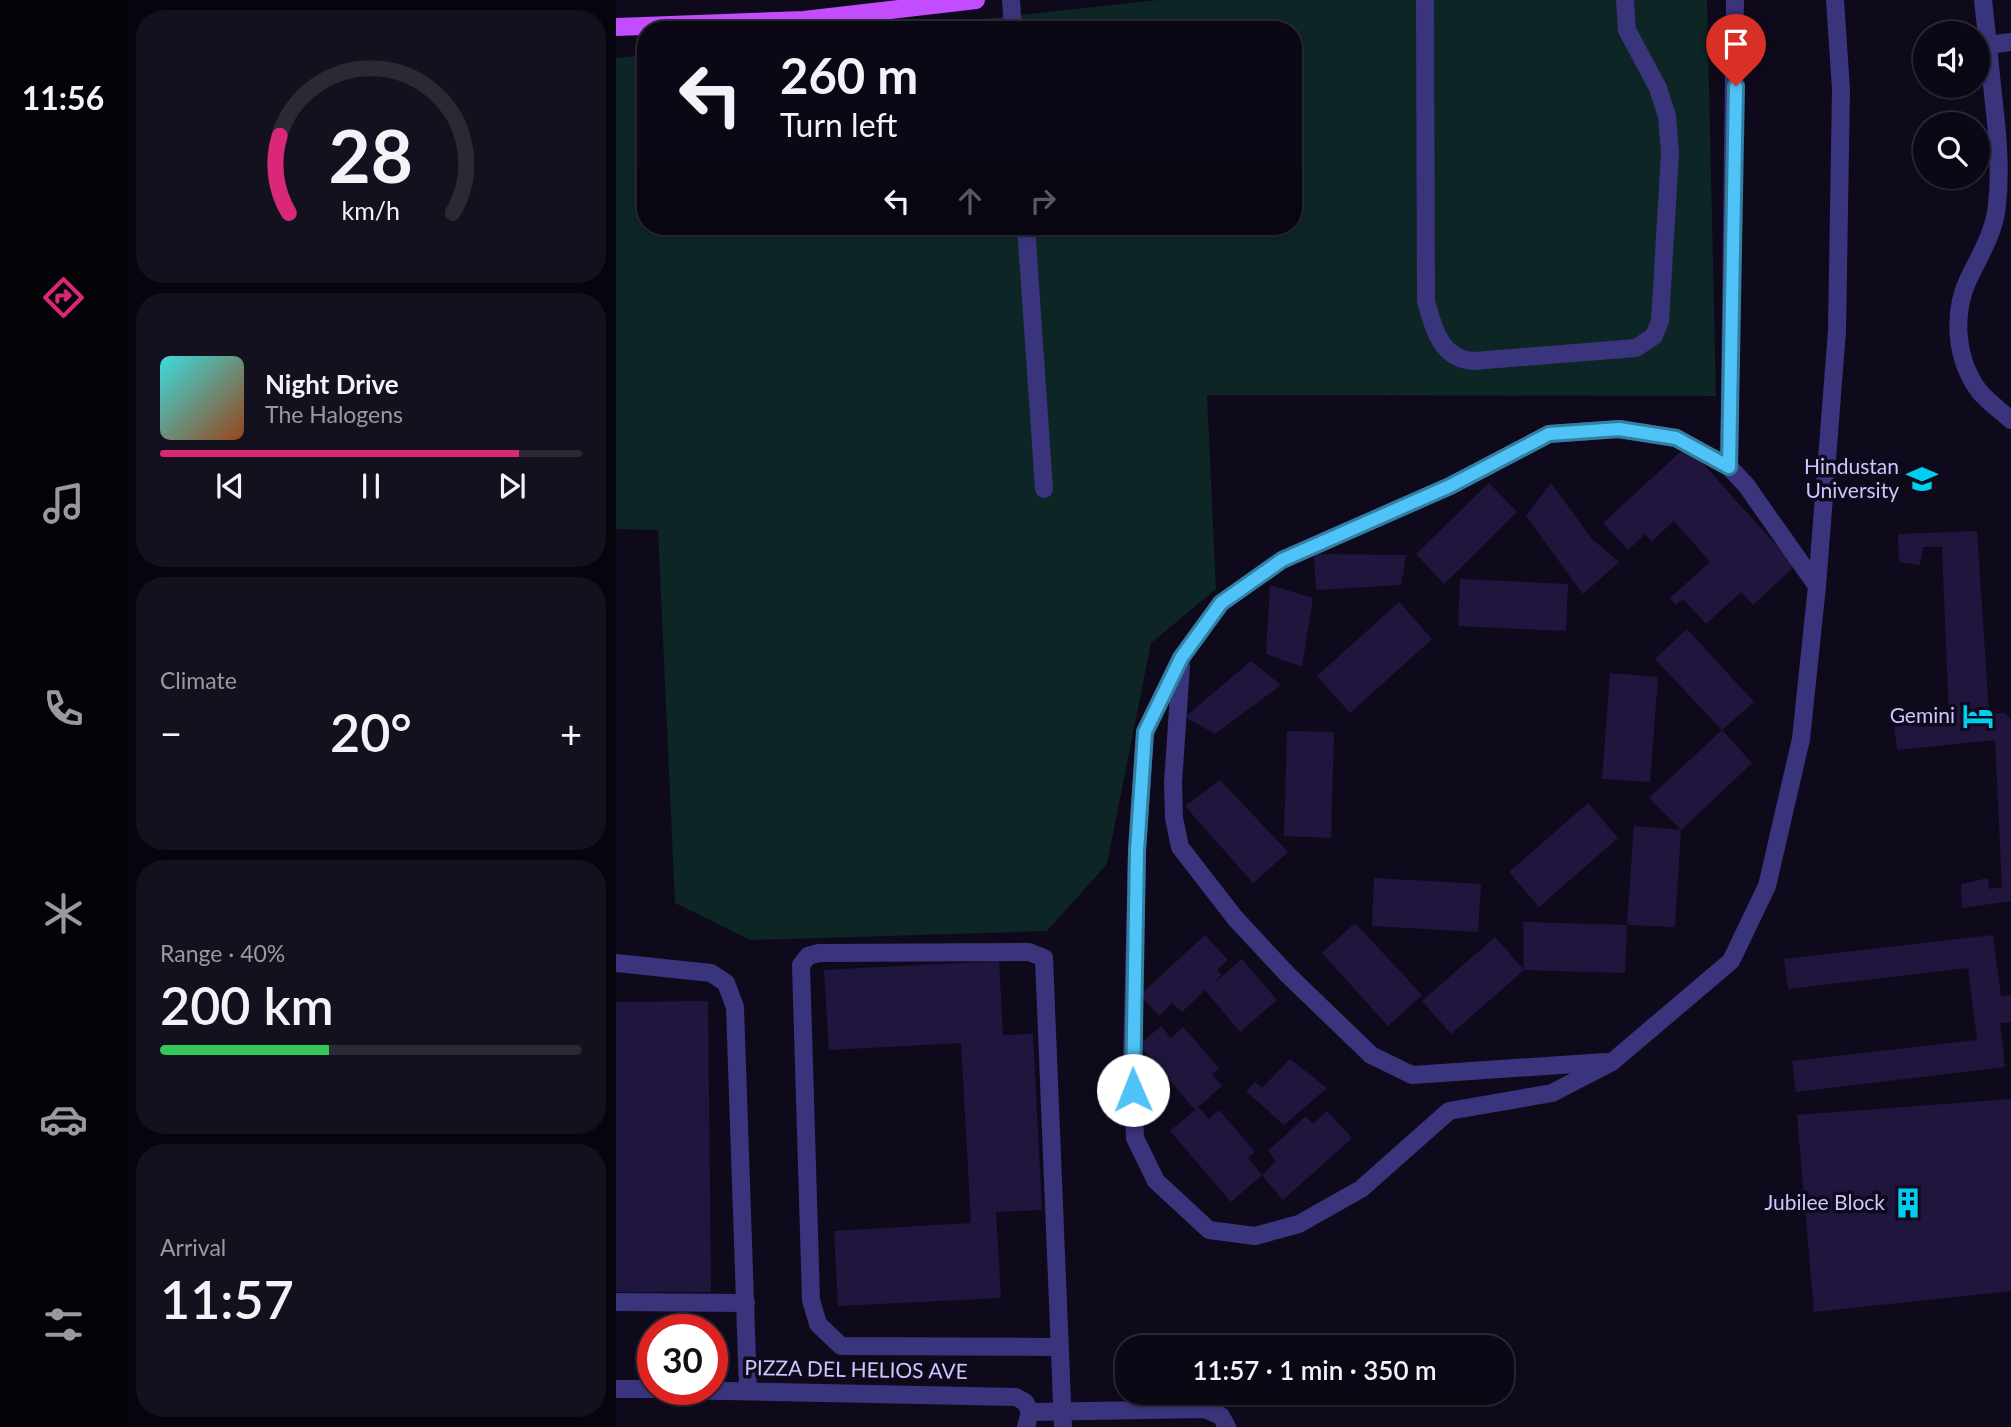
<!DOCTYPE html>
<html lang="en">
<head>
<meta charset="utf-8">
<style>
	body { margin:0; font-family:Lato,sans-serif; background:#13111e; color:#f1f3f6; height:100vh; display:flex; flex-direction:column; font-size:26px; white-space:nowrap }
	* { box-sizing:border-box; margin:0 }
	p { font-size:23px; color:#999aa0 }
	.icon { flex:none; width:38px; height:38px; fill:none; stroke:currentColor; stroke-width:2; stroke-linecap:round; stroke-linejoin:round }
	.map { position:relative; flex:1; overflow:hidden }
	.details { display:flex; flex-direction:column; gap:10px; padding:10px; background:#06040c; width:490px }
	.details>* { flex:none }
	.hud { position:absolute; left:21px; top:21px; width:665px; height:214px; border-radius:28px; box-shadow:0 2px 5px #0004,0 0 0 2px #2a2934; background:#0a0815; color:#f1f3f6; overflow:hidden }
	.fabs { position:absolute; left:1297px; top:21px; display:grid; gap:14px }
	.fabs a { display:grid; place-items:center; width:77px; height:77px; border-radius:50%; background:#0a0815; box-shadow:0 2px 5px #0004,0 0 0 2px #2a2934; font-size:35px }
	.speed { position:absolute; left:21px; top:1314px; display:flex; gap:14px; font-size:35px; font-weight:700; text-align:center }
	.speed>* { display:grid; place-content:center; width:91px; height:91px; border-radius:50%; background:#0a0815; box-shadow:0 2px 5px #0004,0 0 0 2px #2a2934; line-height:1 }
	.speed .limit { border:10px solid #d22; background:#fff; color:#111 }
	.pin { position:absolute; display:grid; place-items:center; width:60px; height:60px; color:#fff; margin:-72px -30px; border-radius:50% 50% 50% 0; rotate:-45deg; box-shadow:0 0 7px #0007 }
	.pin .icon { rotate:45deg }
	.me { position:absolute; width:77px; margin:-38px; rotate:359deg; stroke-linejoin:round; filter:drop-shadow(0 0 5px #0008) }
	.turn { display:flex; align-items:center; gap:24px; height:147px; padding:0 28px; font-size:32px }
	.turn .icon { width:91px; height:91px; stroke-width:2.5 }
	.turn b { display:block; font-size:49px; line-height:60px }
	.lanes { display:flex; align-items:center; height:66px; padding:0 28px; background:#0003; justify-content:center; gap:35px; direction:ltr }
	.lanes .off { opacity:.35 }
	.big { font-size:52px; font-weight:600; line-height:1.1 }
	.details .tile { flex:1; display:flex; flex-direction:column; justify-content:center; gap:10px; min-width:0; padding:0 24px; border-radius:28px; background:#13111e }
	.details .dial { align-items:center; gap:0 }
	.dial svg { height:182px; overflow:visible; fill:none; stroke:#2a2934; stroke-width:7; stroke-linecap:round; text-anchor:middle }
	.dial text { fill:#f1f3f6; stroke:none }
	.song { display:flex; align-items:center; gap:21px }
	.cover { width:84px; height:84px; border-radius:10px; background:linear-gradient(135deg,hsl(180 70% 55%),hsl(20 70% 35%)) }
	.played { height:7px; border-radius:4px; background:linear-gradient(90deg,#db2777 85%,#2a2934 85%) }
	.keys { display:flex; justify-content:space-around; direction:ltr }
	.heat { display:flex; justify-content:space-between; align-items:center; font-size:38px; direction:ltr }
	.charge { height:10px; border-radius:5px; background:linear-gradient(90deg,#34c759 40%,#2a2934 0) }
	.trip { position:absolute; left:499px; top:1335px; width:399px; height:70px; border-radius:28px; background:#0a0815; box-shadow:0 2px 5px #0004,0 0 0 2px #2a2934; font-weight:600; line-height:70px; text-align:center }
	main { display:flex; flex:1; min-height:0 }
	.dock { display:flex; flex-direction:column; width:126px; justify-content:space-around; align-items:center; background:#040308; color:#999aa0 }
	.dock .icon { width:49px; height:49px }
	.dock .active { color:#db2777 }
	.dock b { font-size:32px; color:#f1f3f6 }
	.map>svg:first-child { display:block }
	.green { fill:#0d2525 }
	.building { fill:#20163d }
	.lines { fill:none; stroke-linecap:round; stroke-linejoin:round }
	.minor { stroke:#3a347c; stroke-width:18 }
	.major { stroke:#c34cff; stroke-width:18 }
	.route-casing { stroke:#337fa1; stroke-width:18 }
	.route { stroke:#4fc3f7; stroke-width:12 }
	.labels { text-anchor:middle; stroke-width:7; stroke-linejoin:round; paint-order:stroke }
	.poi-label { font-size:21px; fill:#cec5ff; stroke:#0e0a1c; text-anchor:end }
	.street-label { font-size:21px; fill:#cec5ff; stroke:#0e0a1c }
</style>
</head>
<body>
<main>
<nav class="dock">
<b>11:56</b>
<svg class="icon active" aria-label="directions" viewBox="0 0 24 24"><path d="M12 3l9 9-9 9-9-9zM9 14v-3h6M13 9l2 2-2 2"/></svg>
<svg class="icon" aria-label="music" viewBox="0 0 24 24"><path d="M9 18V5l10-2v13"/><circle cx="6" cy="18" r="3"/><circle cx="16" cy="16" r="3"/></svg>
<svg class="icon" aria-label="phone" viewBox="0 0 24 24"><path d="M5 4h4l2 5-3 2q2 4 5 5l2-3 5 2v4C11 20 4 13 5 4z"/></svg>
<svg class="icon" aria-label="climate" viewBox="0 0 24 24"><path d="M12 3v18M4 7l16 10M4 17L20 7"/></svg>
<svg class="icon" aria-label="car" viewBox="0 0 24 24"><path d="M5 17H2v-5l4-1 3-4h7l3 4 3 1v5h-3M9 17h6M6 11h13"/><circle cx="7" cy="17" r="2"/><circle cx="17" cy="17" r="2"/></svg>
<svg class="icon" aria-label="filters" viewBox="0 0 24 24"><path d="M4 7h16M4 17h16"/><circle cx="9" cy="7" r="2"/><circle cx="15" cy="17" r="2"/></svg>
</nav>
<section class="details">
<div class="tile dial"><svg viewBox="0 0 100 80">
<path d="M14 69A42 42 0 1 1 86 69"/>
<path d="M14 69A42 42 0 0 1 10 35" stroke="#db2777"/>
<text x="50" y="56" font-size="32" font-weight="700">28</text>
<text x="50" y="72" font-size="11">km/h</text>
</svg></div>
<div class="tile">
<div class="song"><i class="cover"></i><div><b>Night Drive</b><p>The Halogens</p></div></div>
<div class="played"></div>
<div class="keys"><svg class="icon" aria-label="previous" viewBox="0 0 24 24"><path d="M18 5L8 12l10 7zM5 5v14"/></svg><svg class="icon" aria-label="pause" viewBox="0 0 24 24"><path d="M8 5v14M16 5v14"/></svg><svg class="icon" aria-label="next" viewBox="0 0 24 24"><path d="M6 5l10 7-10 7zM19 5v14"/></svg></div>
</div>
<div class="tile"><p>Climate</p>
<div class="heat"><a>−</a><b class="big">20°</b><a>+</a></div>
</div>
<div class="tile"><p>Range · 40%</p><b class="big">200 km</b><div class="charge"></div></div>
<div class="tile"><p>Arrival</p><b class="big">11:57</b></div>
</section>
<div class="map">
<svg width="1395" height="1427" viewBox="0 0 1395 1427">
	<rect width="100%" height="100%" fill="#0e0a1c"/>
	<!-- green -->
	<path class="green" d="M542 0H1091L1100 396 591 395 600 589 535 643 491 864 431 931 134 940 59 903 42 530 0 529V58L30 55V226H677V30H265Z"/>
	<!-- building -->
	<g class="building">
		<path d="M1071 446 1179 566 1137 605 1125 592 1090 624 1067 599 1060 605 1054 598 1094 562 1058 521 1036 541 1029 534 1012 550 987 523Z"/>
		<path d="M873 483 901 512 828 584 800 554Z"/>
		<path d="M935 483 976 539 1003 562 967 594 910 516Z"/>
		<path d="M1361 531 1373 713H1389L1395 720V901L1346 908 1345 884 1372 878 1373 889 1386 887 1379 740 1281 750 1278 723 1333 719 1326 547H1307L1304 565 1283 562 1282 534Z"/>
		<path d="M698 554 790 555 785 585 700 590Z"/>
		<path d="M844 579 952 584 950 631 842 626Z"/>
		<path d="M654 585 697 598 686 667 650 654Z"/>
		<path d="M783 602 816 639 734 713 701 676Z"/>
		<path d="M1071 629 1138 702 1106 730 1039 659Z"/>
		<path d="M635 661 665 685 599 734 569 717Z"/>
		<path d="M994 673 1042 677 1034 782 986 779Z"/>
		<path d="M1106 730 1136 763 1065 830 1033 798Z"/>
		<path d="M671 731 718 732 715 838 668 836Z"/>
		<path d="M604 780 672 852 637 883 569 806Z"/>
		<path d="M972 803 1002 838 923 907 893 872Z"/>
		<path d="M1018 826 1065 830 1059 927 1011 925Z"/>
		<path d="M758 878 865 884 862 932 756 926Z"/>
		<path d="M907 922 1011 925 1009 973 908 970Z"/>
		<path d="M739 923 806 995 772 1026 706 953Z"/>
		<path d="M589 935 612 960 601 970 605 975 597 984 626 959 661 1000 624 1032 589 990 566 1012 556 1003 543 1016 524 995Z"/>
		<path d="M1377 935 1385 996 1395 995V1022L1384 1023 1389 1067 1180 1092 1176 1061 1361 1040 1352 968 1172 989 1168 959Z"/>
		<path d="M879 937 908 970 835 1034 806 1001Z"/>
		<path d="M383 961 387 1035 417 1034 426 1210 380 1212 385 1298 222 1306 218 1231 355 1223 345 1043 213 1050 208 970Z"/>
		<path d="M92 1001 95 1292H0V1002Z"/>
		<path d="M545 1026 555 1038 567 1027 603 1068 596 1074 606 1086 582 1107 593 1119 603 1110 639 1152 632 1158 646 1175 615 1202 554 1131 579 1110 523 1045Z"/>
		<path d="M674 1059 711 1088 668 1125 630 1091 639 1082 646 1088Z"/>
		<path d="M1395 1099V1291L1198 1312 1181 1115Z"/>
		<path d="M711 1111 736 1138 667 1200 646 1175 660 1161 652 1151 690 1116 697 1124Z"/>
	</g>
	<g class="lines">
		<!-- minor -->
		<g class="minor">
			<path d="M395 0 397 30"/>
			<path d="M809 0 810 301C817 328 825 359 858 361L1020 348 1038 336 1044 321 1054 153 1051 116 1042 88 1011 30 1009 0"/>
			<path d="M1367 0 1372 45"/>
			<path d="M1395 42 1372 45C1376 97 1387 153 1381 205 1379 231 1363 257 1352 280 1336 315 1340 360 1363 391 1372 402 1385 411 1395 420"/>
			<path d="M410 226 428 489"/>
			<path d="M1113 467 1119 0"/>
			<path d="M1201 586 1130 485 1113 467 1060 438 1003 429 933 434 834 486 666 560 605 603 565 658 529 732 521 851 516 1065 519 1138 540 1181 593 1230 639 1236 683 1224 745 1189 833 1111 936 1093 996 1062 1115 961 1151 886 1185 739 1201 586 1221 331 1225 89 1219 0"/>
			<path d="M565 666 557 782 558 818 564 847 619 918 672 975 755 1055 796 1075 989 1062"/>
			<path d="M0 963 95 973 110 983 119 1007 132 1390"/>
			<path d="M0 1302 130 1303"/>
			<path d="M442 1347 225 1346 202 1324 195 1300 185 965 192 956 203 953 413 952 428 958 447 1427"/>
			<path d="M0 1389H37"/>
			<path d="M58 1390 400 1397 409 1402 414 1412 410 1427"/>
			<path d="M414 1412 589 1409 605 1416 611 1427"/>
		</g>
		<!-- major -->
		<path class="major" d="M0 27 188 20 360 0"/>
	</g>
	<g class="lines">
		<!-- route casing -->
		<g class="route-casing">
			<path id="route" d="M517 1090 521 851 529 732 565 658 605 603 666 560 834 486 933 434 1003 429 1060 438 1113 467 1120 86"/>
		</g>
		<!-- route -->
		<use href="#route" class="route"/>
	</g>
	<!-- icons -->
	<defs>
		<g id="university-bare" transform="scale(2.415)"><path d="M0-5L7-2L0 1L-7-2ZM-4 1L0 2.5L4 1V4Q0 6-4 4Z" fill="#00cef0" stroke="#0e0a1c" stroke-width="2.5" paint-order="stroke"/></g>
		<g id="hotel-bare" transform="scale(2.415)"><path d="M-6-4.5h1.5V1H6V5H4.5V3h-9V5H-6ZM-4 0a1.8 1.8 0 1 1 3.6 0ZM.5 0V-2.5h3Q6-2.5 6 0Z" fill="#00cef0" stroke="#0e0a1c" stroke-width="2.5" paint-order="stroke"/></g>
		<g id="building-bare" transform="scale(2.415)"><path d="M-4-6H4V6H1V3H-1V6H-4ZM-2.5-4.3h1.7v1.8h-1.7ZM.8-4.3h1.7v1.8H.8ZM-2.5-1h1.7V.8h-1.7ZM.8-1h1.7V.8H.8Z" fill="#00cef0" stroke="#0e0a1c" stroke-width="2.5" paint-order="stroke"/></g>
	</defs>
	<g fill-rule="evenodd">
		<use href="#university-bare" x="1306" y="479"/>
		<use href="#hotel-bare" x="1362" y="716"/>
		<use href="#building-bare" x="1292" y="1203"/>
	</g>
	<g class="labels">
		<!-- poi labels -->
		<g class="poi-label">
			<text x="1283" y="474">Hindustan<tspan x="1283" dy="24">University</tspan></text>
			<text x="1339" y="723">Gemini</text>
			<text x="1269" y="1210">Jubilee Block</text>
		</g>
		<!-- street labels -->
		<g class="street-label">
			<text transform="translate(240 1370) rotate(1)" y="7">PIZZA DEL HELIOS AVE</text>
		</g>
	</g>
</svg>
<div class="fabs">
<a><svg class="icon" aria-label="sound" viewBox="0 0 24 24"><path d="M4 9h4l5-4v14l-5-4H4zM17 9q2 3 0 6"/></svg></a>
<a><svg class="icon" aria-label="search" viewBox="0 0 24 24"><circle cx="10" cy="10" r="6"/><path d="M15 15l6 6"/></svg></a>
</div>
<div class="speed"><div class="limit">30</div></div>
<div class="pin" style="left:1120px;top:86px;background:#d93025"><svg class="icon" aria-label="arrive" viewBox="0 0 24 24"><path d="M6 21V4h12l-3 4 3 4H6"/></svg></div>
<svg class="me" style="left:517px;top:1090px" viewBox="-20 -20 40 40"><circle r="19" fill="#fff"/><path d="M0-13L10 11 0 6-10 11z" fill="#4fc3f7"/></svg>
<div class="trip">11:57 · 1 min · 350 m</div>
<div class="hud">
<div class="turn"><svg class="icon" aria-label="left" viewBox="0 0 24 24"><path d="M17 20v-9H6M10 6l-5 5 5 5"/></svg><div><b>260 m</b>Turn left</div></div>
<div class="lanes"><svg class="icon" aria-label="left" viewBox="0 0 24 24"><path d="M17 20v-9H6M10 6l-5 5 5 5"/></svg><svg class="icon off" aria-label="ahead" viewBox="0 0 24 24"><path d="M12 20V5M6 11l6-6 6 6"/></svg><svg class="icon off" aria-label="right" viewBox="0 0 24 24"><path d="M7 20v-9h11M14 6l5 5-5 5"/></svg></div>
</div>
</div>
</main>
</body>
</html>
